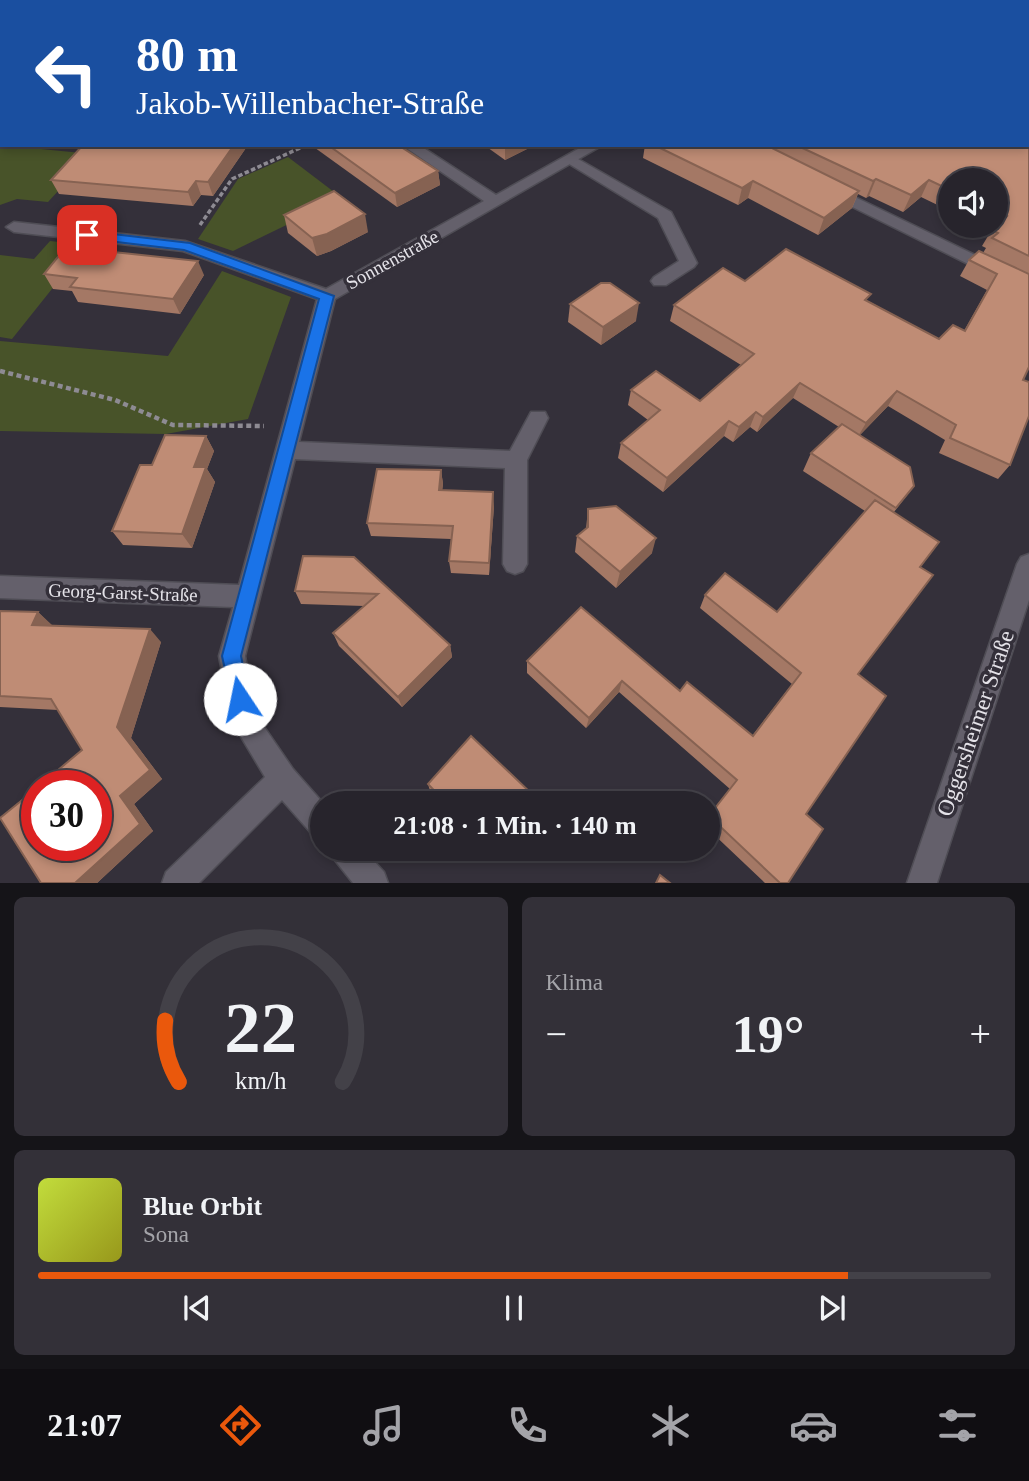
<!DOCTYPE html>
<html lang="de">
<head>
<meta charset="utf-8">
<style>
	body { margin:0; font-family:Georgia,serif; background:#333038; color:#f1f3f6; height:100vh; display:flex; flex-direction:column; font-size:26px; white-space:nowrap }
	* { box-sizing:border-box; margin:0 }
	p { font-size:23px; color:#a4a4a9 }
	.icon { flex:none; width:38px; height:38px; fill:none; stroke:currentColor; stroke-width:2; stroke-linecap:round; stroke-linejoin:round }
	.map { position:relative; height:883px; overflow:hidden }
	.details { display:flex; flex-direction:column; gap:14px; padding:14px; background:#151418; flex:1 }
	.details>* { flex:none }
	.guide { position:absolute; left:0px; top:0px; width:1029px; height:147px; box-shadow:0 4px 10px #0003,0 0 0 2px #434148; background:#1a4fa0; color:#fff; overflow:hidden }
	.fabs { position:absolute; left:938px; top:168px; display:grid; gap:14px }
	.fabs a { display:grid; place-items:center; width:70px; height:70px; border-radius:50%; background:#27242c; box-shadow:0 4px 10px #0003,0 0 0 2px #434148; font-size:35px }
	.speed { position:absolute; left:21px; top:770px; display:flex; gap:14px; font-size:35px; font-weight:700; text-align:center }
	.speed>* { display:grid; place-content:center; width:91px; height:91px; border-radius:50%; background:#27242c; box-shadow:0 4px 10px #0003,0 0 0 2px #434148; line-height:1 }
	.speed .limit { border:10px solid #d22; background:#fff; color:#111 }
	.pin { position:absolute; display:grid; place-items:center; width:60px; height:60px; color:#fff; margin:-30px; border-radius:14px; box-shadow:0 4px 10px #0006 }
	.me { position:absolute; width:77px; margin:-38px; rotate:349deg; stroke-linejoin:round; filter:drop-shadow(0 0 5px #0008) }
	.turn { display:flex; align-items:center; gap:24px; height:147px; padding:0 21px; font-size:32px }
	.turn .icon { width:91px; height:91px; stroke-width:2.5 }
	.turn b { display:block; font-size:49px; line-height:60px }
	.big { font-size:52px; font-weight:800; line-height:1.1 }
	.details .tile { flex:1; display:flex; flex-direction:column; justify-content:center; gap:10px; min-width:0; padding:0 24px; border-radius:10px; background:#333038 }
	.details .dial { align-items:center; gap:0 }
	.dial svg { height:182px; overflow:visible; fill:none; stroke:#434148; stroke-width:7; stroke-linecap:round; text-anchor:middle }
	.dial text { fill:#f1f3f6; stroke:none }
	.song { display:flex; align-items:center; gap:21px }
	.cover { width:84px; height:84px; border-radius:10px; background:linear-gradient(135deg,hsl(70 70% 55%),hsl(60 70% 35%)) }
	.played { height:7px; border-radius:4px; background:linear-gradient(90deg,#ea580c 85%,#434148 85%) }
	.keys { display:flex; justify-content:space-around; direction:ltr }
	.heat { display:flex; justify-content:space-between; align-items:center; font-size:38px; direction:ltr }
	.details .tiles { flex:1; display:grid; gap:14px; grid-template-columns:1fr 1fr }
	.tile:last-child { grid-column:span 2 }
	.trip { position:absolute; left:310px; top:791px; width:410px; height:70px; border-radius:35px; background:#27242c; box-shadow:0 4px 10px #0003,0 0 0 2px #434148; font-weight:800; line-height:70px; text-align:center }
	.tab-bar { display:flex; height:112px; justify-content:space-around; align-items:center; background:#100e12; color:#a4a4a9 }
	.tab-bar .icon { width:49px; height:49px }
	.tab-bar .active { color:#ea580c }
	.tab-bar b { font-size:32px; color:#f1f3f6 }
	.map>svg:first-child { display:block }
	.green { fill:#485329 }
	.lines { fill:none; stroke-linecap:round; stroke-linejoin:round }
	.service-casing { stroke:#4f4d55; stroke-width:3 }
	.minor-casing { stroke:#4f4d55; stroke-width:3 }
	.path-far2 { stroke:#8e8b93; stroke-width:2.5; stroke-dasharray:3.5 2; stroke-linecap:butt }
	.path-far1 { stroke:#8e8b93; stroke-width:3.5; stroke-dasharray:4.5 2.5; stroke-linecap:butt }
	.path { stroke:#8e8b93; stroke-width:4.5; stroke-dasharray:5 3.5; stroke-linecap:butt }
	.service { fill:#64606b; fill-rule:evenodd }
	.minor { fill:#64606b; fill-rule:evenodd }
	.wall { fill:#a47865 }
	.shaded-wall { fill:#866252 }
	.building { fill:#bf8c75; stroke:#866252; stroke-width:2 }
	.route { fill:#1a73e8; stroke:#114b97; stroke-width:2 }
	.labels { text-anchor:middle; stroke-width:7; stroke-linejoin:round; paint-order:stroke }
	.street-label { font-size:19px; fill:#e4e2e8; stroke:#34303a }
	.near-street-label { font-size:23px; fill:#e4e2e8; stroke:#34303a }
</style>
</head>
<body>
<div class="map">
<svg width="1029" height="883" viewBox="0 0 1029 883">
	<rect width="100%" height="100%" fill="#34303a"/>
	<!-- green -->
	<g class="green">
		<path d="M0 0H134L2 2 0 124Z"/>
		<path d="M0 145 92 154 48 202 17 199 0 205Z"/>
		<path d="M288 157 342 198 233 251 198 239 238 179Z"/>
		<path d="M50 241 87 245 12 339 0 337V255L34 259Z"/>
		<path d="M222 271 291 297 248 419 166 434 0 431V341L168 356Z"/>
	</g>
	<g class="lines">
		<!-- service casing -->
		<g class="service-casing">
			<path id="service" d="M571 155 671 212 697 263 694 267 666 285H654L651 281 654 277 679 261 658 218 566 162 564 159Z"/>
		</g>
		<!-- minor casing -->
		<g class="minor-casing">
			<g id="minor">
				<rect x="791" y="0" width="12" height="2"/>
				<path d="M402 145H419L496 195 585 145H603L335 299 299 442 510 451 531 412H545L548 418 527 460V564L523 571 515 574 507 571 503 564 505 468 295 459 245 656 256 715 293 769 323 803 322 839 312 834 282 800 199 883H162L166 872 265 777 231 720 219 656 233 607 0 598V576L239 585 317 299 183 251 14 232 6 227 14 222 185 241 326 289 484 201Z"/>
				<path d="M830 185 1029 281V294L824 193V187Z"/>
				<path d="M1029 554V600L937 883H907L1017 564 1021 557Z"/>
				<path d="M329 849H363L384 872 388 883H353L334 859Z"/>
			</g>
		</g>
		<!-- path-far2 -->
		<g class="path-far2">
			<path d="M55 2 57 0"/>
			<path d="M583 2 587 0"/>
			<path d="M0 63 2 61"/>
			<path d="M298 149 307 145"/>
		</g>
		<!-- path-far1 -->
		<path class="path-far1" d="M200 225 232 179 302 147"/>
		<!-- path -->
		<path class="path" d="M0 371 115 400 173 425 264 426"/>
		<!-- service -->
		<use href="#service" class="service"/>
		<!-- minor -->
		<use href="#minor" class="minor"/>
	</g>
	<!-- wall -->
	<g class="wall">
		<path d="M1029 7V367L1023 380 1010 465 998 479 939 453 945 440 888 406 860 435 914 486 894 512 920 567 858 674 806 814 788 883H765L707 828V817L730 789 619 692 586 728 527 673V661L680 691 752 736 792 684 700 608 705 595 777 612 865 511 803 471 811 453 839 427 793 398 757 432 750 427 733 442 724 436 663 492 618 458 621 443 648 420 628 405 631 390 700 401 741 365 670 321 674 305 745 281 868 301 939 339 964 331 987 290 960 276 969 260 983 253 986 248 982 246 991 231 981 226H996V180H950V211L921 197 903 212 869 196 866 198 858 194 852 208 818 235 748 198 738 205 643 158 645 145H1027Z"/>
		<path d="M248 145 213 196 201 195 193 206 59 194 51 180Z"/>
		<path d="M255 145H280L279 148Z"/>
		<path d="M311 145H398L438 171 440 185 397 207Z"/>
		<path d="M484 145H535L505 160Z"/>
		<path d="M284 215 368 232 331 251 317 256 288 233Z"/>
		<path d="M44 274 204 275 180 314 78 302 72 291 53 289Z"/>
		<path d="M570 304 636 321 601 345 568 322Z"/>
		<path d="M206 436 214 451 207 469 215 482 192 548 123 545 112 531 152 465Z"/>
		<path d="M441 470 443 484 442 490 494 506 489 575 451 573 449 561 451 539 371 536 367 523Z"/>
		<path d="M588 509 652 553 616 588 575 552 577 536 586 529Z"/>
		<path d="M354 557 450 645 452 657 402 707 339 646 333 633 364 606 301 604 295 591Z"/>
		<path d="M0 611 38 612 52 626 161 642 131 738 162 779 134 804 153 831 97 883H41L82 750 58 710 0 707Z"/>
		<path d="M428 784 533 803H440L431 794Z"/>
		<path d="M484 849H498L492 857Z"/>
	</g>
	<!-- shaded-wall -->
	<g class="shaded-wall">
		<path d="M303 0H315L314 2H302Z"/>
		<path d="M960 0H978L976 2H957Z"/>
		<path d="M234 145H248L213 196 208 182Z"/>
		<path d="M511 145H535L505 160V148Z"/>
		<path d="M438 171 440 185 397 207 395 193Z"/>
		<path d="M876 179 869 196 866 198 873 181Z"/>
		<path d="M929 180 921 197 903 212 911 195Z"/>
		<path d="M196 181 201 195 193 206 188 192Z"/>
		<path d="M753 181 748 198 738 205 742 188Z"/>
		<path d="M859 191 852 208 818 235 824 218Z"/>
		<path d="M365 214 368 232 331 251 317 256 312 238Z"/>
		<path d="M198 261 204 275 180 314 173 299Z"/>
		<path d="M639 303 636 321 601 345 603 327Z"/>
		<path d="M800 383 793 398 757 432 763 417Z"/>
		<path d="M897 391 888 406 857 438 866 423Z"/>
		<path d="M756 412 750 427 733 442 739 427Z"/>
		<path d="M729 421 724 436 663 492 667 478Z"/>
		<path d="M206 436 214 451 207 469 215 482 192 548 182 534 194 467Z"/>
		<path d="M441 470 443 484 441 503 439 490Z"/>
		<path d="M493 492 494 506 489 575V563Z"/>
		<path d="M656 538 652 553 616 588 620 572Z"/>
		<path d="M38 612 52 625 47 638 32 625Z"/>
		<path d="M150 629 161 642 131 738 162 779 134 804 153 831 97 883H75L120 796 117 727Z"/>
		<path d="M450 645 452 657 402 707 398 697Z"/>
		<path d="M622 681 619 692 586 728 589 718Z"/>
		<path d="M491 849H498L492 857Z"/>
	</g>
	<!-- building -->
	<g class="building">
		<path d="M132 0H303L302 2H130Z"/>
		<path d="M378 0H443L442 2H377Z"/>
		<path d="M607 0H719L747 2H606Z"/>
		<path d="M886 0H960L957 2H883Z"/>
		<path d="M1029 7V256L992 238 998 233 992 230 1007 216 996 211V180H950V190L929 180 911 195 876 179 873 181 796 145H1027V8Z"/>
		<path d="M83 145H234L208 182 196 181 188 192 51 180Z"/>
		<path d="M328 145H398L438 171 395 193Z"/>
		<path d="M654 145H766L859 191 824 218 753 181 742 188Z"/>
		<path d="M334 191 365 214 327 234 312 238 284 215Z"/>
		<path d="M66 247 198 261 173 299 70 287 77 278 44 274Z"/>
		<path d="M786 249 871 294 865 300 939 339 953 325 965 331 997 274 969 260 979 251 1029 274V367L1023 380 1029 382V416L1010 465 950 438 956 425 897 391 866 423 800 383 763 417 756 412 739 427 729 421 667 478 621 443 660 410 631 390 656 371 700 401 754 354 674 305 723 268 745 281Z"/>
		<path d="M601 283H610L639 303 603 327 570 304Z"/>
		<path d="M842 424 910 467 914 486 896 508 811 453Z"/>
		<path d="M165 435 206 436 194 467H206L182 534 112 531 140 465H152Z"/>
		<path d="M377 469 441 470 439 490 493 492 489 563 449 561 453 526 367 523Z"/>
		<path d="M875 500 939 542 920 567 933 575 858 674 886 696 806 814 823 829 788 883H780L709 816 737 780 622 681 589 718 527 661 581 607 680 691 687 682 753 736 801 673 705 595 725 573 777 612Z"/>
		<path d="M616 506 656 538 620 572 577 536 588 527V509Z"/>
		<path d="M303 556 354 557 450 645 398 697 333 633 378 594 295 591Z"/>
		<path d="M0 611 38 612 32 625 150 629 117 727 150 770 120 796 140 824 75 883H41L0 818 37 788V845H96V786H39L82 750 51 699 0 696Z"/>
		<path d="M471 736 534 796 528 803H446L428 784Z"/>
		<path d="M660 875 670 883H656Z"/>
	</g>
	<!-- route -->
	<path class="route" d="M87 231 190 243 334 296 241 656 250 699 247 706 240 709 233 706 222 656 319 299 184 250 83 238 81 235Z"/>
	<g class="labels">
		<!-- street labels -->
		<g class="street-label">
			<text transform="translate(392 259) rotate(-29)" y="7">Sonnenstraße</text>
			<text transform="translate(123 592) rotate(2)" y="7">Georg-Garst-Straße</text>
		</g>
		<!-- near-street labels -->
		<g class="near-street-label">
			<text transform="translate(975 723) rotate(-71)" y="8">Oggersheimer Straße</text>
		</g>
	</g>
</svg>
<div class="fabs">
<a><svg class="icon" aria-label="sound" viewBox="0 0 24 24"><path d="M4 9h4l5-4v14l-5-4H4zM17 9q2 3 0 6"/></svg></a>
</div>
<div class="speed"><div class="limit">30</div></div>
<div class="pin" style="left:87px;top:235px;background:#d93025"><svg class="icon" aria-label="arrive" viewBox="0 0 24 24"><path d="M6 21V4h12l-3 4 3 4H6"/></svg></div>
<svg class="me" style="left:240px;top:699px" viewBox="-20 -20 40 40"><circle r="19" fill="#fff"/><path d="M0-13L10 11 0 6-10 11z" fill="#1a73e8"/></svg>
<div class="trip">21:08 · 1 Min. · 140 m</div>
<div class="guide">
<div class="turn"><svg class="icon" aria-label="left" viewBox="0 0 24 24"><path d="M17 20v-9H6M10 6l-5 5 5 5"/></svg><div><b>80 m</b>Jakob-Willenbacher-Straße</div></div>
</div>
</div>
<section class="details">
<div class="tiles">
<div class="tile dial"><svg viewBox="0 0 100 80">
<path d="M14 69A42 42 0 1 1 86 69"/>
<path d="M14 69A42 42 0 0 1 8 42" stroke="#ea580c"/>
<text x="50" y="56" font-size="32" font-weight="700">22</text>
<text x="50" y="72" font-size="11">km/h</text>
</svg></div>
<div class="tile"><p>Klima</p>
<div class="heat"><a>−</a><b class="big">19°</b><a>+</a></div>
</div>
<div class="tile">
<div class="song"><i class="cover"></i><div><b>Blue Orbit</b><p>Sona</p></div></div>
<div class="played"></div>
<div class="keys"><svg class="icon" aria-label="previous" viewBox="0 0 24 24"><path d="M18 5L8 12l10 7zM5 5v14"/></svg><svg class="icon" aria-label="pause" viewBox="0 0 24 24"><path d="M8 5v14M16 5v14"/></svg><svg class="icon" aria-label="next" viewBox="0 0 24 24"><path d="M6 5l10 7-10 7zM19 5v14"/></svg></div>
</div>
</div>
</section>
<nav class="tab-bar">
<b>21:07</b>
<svg class="icon active" aria-label="directions" viewBox="0 0 24 24"><path d="M12 3l9 9-9 9-9-9zM9 14v-3h6M13 9l2 2-2 2"/></svg>
<svg class="icon" aria-label="music" viewBox="0 0 24 24"><path d="M9 18V5l10-2v13"/><circle cx="6" cy="18" r="3"/><circle cx="16" cy="16" r="3"/></svg>
<svg class="icon" aria-label="phone" viewBox="0 0 24 24"><path d="M5 4h4l2 5-3 2q2 4 5 5l2-3 5 2v4C11 20 4 13 5 4z"/></svg>
<svg class="icon" aria-label="climate" viewBox="0 0 24 24"><path d="M12 3v18M4 7l16 10M4 17L20 7"/></svg>
<svg class="icon" aria-label="car" viewBox="0 0 24 24"><path d="M5 17H2v-5l4-1 3-4h7l3 4 3 1v5h-3M9 17h6M6 11h13"/><circle cx="7" cy="17" r="2"/><circle cx="17" cy="17" r="2"/></svg>
<svg class="icon" aria-label="filters" viewBox="0 0 24 24"><path d="M4 7h16M4 17h16"/><circle cx="9" cy="7" r="2"/><circle cx="15" cy="17" r="2"/></svg>
</nav>
</body>
</html>
